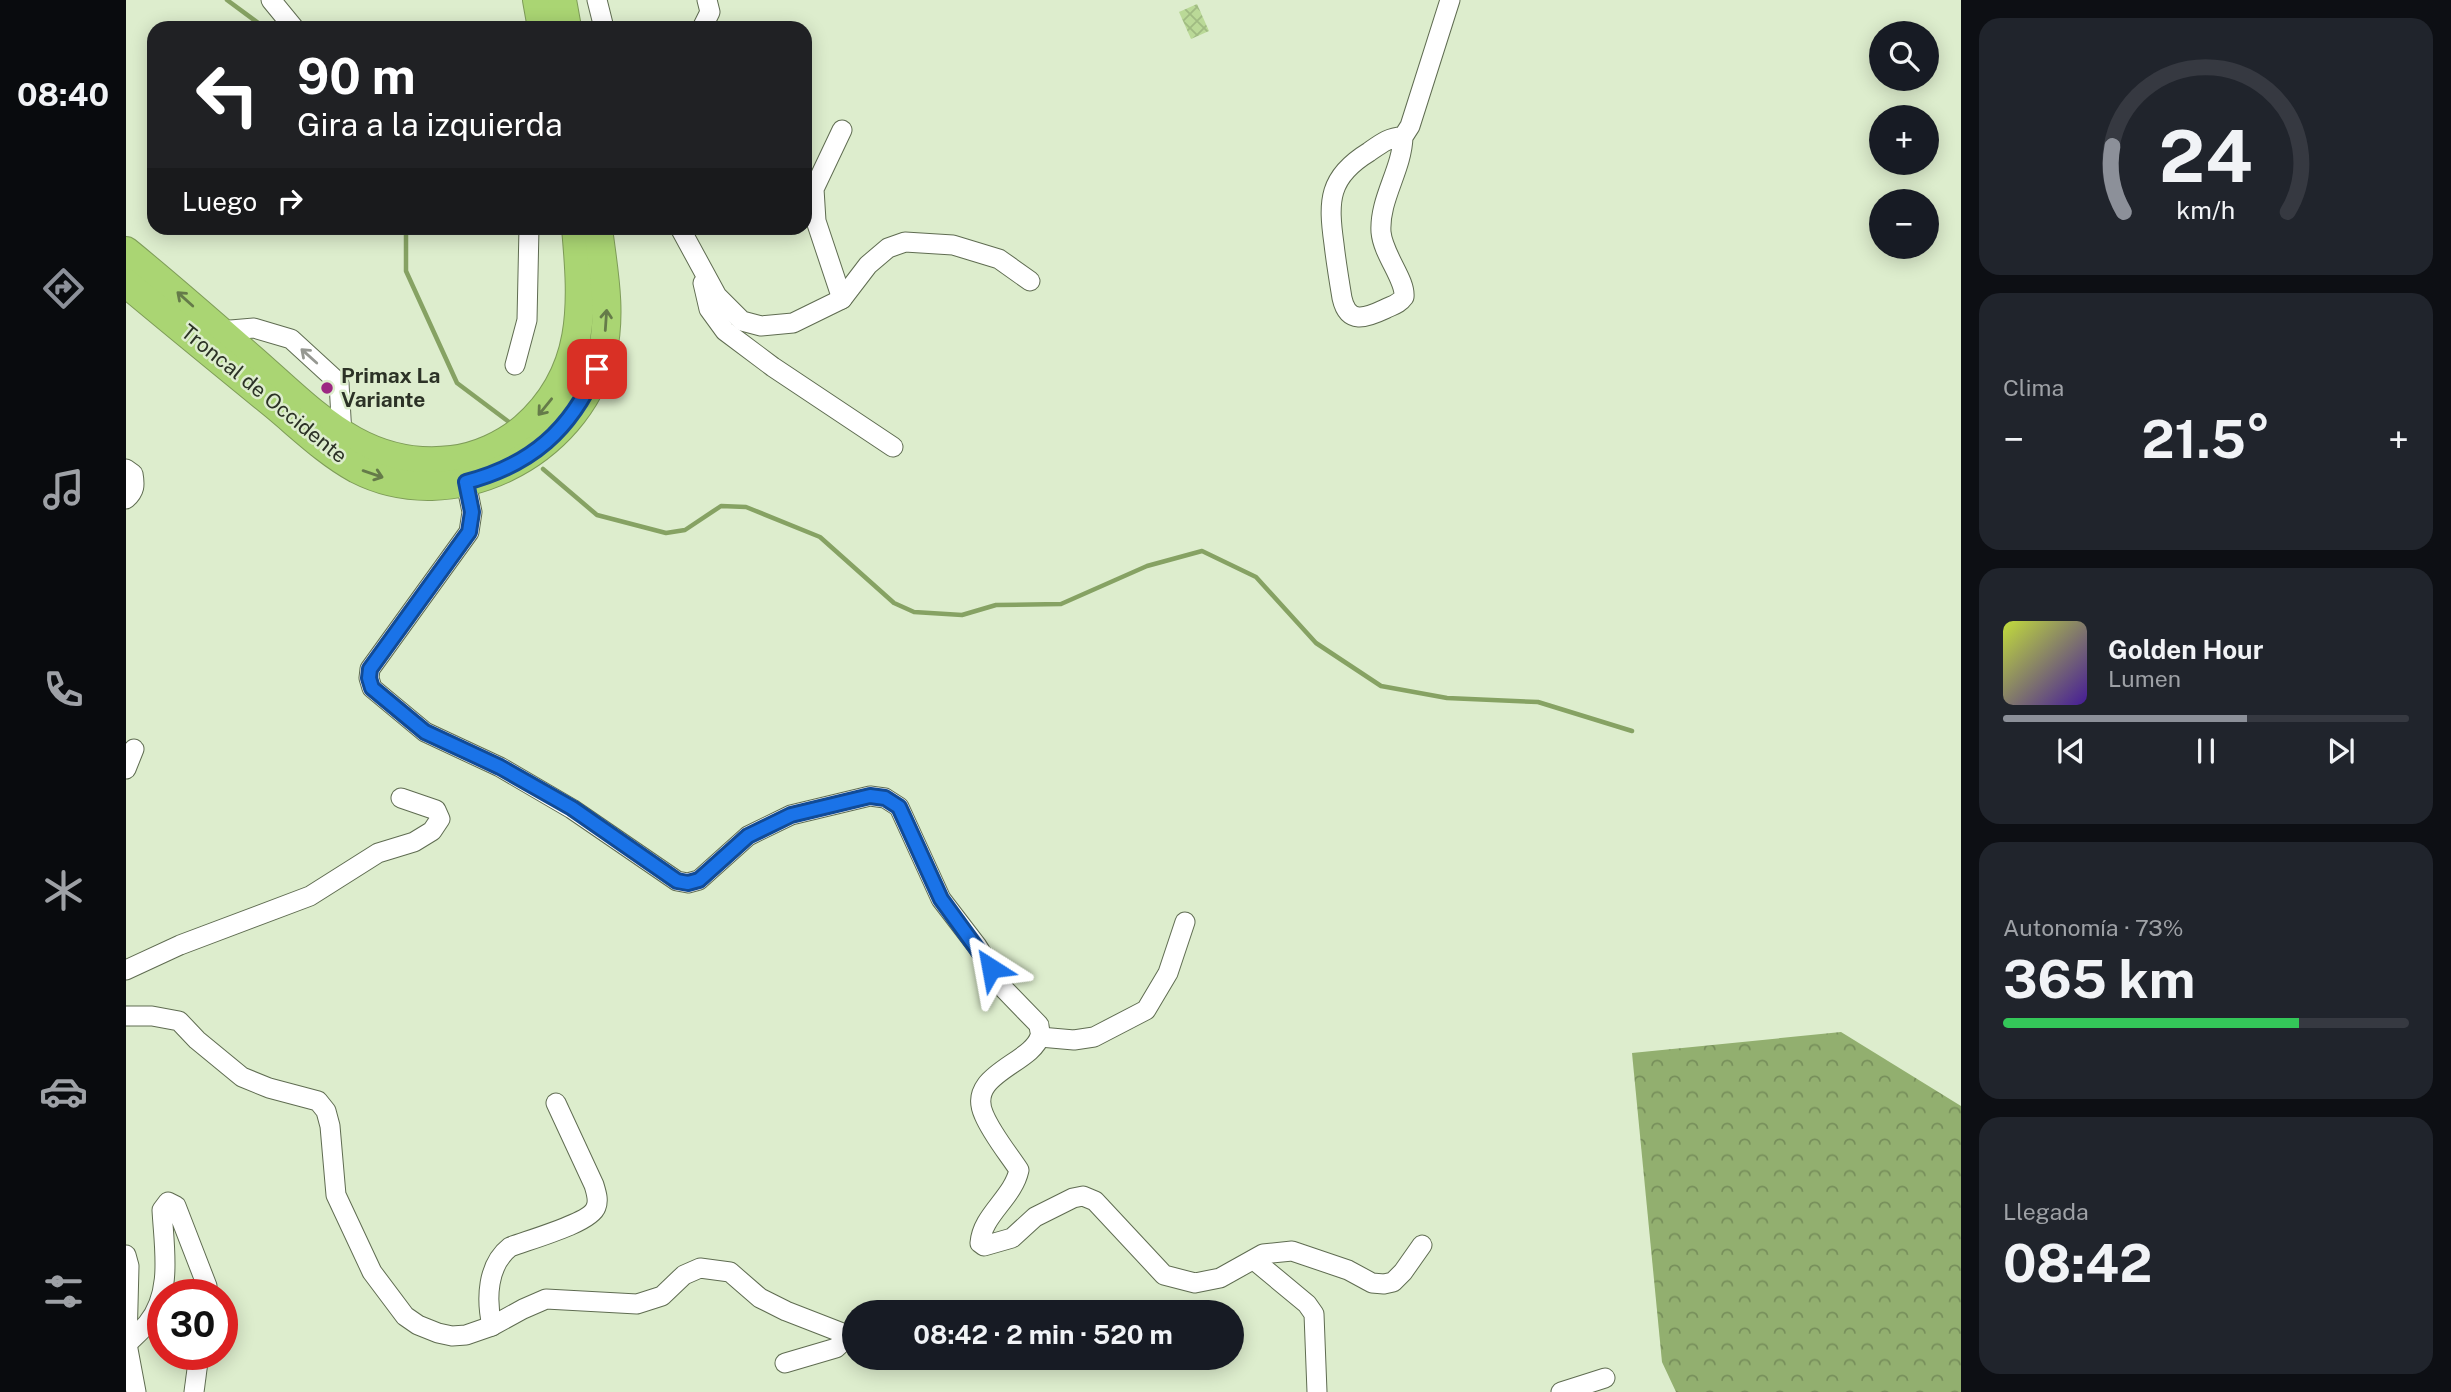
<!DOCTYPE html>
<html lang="es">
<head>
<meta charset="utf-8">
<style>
	body { margin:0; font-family:"Public Sans",sans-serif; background:#20242c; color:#f1f3f6; height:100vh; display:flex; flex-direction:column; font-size:26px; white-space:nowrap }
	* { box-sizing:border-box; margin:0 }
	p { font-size:23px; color:#9ea1a6 }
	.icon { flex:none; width:38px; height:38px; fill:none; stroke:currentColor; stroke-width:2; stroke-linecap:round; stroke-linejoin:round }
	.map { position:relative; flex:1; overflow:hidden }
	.sheet { display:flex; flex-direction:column; gap:18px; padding:18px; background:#0d0f14; width:490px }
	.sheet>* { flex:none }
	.hud { position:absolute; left:21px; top:21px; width:665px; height:214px; border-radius:21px; box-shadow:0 4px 18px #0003; background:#202124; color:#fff; overflow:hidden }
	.buttons { position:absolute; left:1743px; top:21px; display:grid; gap:14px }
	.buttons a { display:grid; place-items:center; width:70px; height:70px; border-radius:50%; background:#171b24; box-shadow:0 4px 18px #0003; font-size:35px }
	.speed { position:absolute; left:21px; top:1279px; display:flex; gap:14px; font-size:35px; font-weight:700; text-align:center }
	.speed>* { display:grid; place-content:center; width:91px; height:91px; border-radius:50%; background:#171b24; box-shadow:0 4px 18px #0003; line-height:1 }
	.speed .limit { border:10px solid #d22; background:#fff; color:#111 }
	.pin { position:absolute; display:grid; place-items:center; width:60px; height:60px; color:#fff; margin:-30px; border-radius:14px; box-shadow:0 4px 10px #0006 }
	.me { position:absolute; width:77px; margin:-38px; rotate:326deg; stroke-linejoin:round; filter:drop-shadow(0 0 5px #0008) }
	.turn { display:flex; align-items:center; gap:24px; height:147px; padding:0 35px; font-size:32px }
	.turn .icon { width:91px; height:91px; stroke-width:2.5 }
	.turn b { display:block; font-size:49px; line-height:60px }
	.then { display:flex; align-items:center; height:66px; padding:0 35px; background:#0003; gap:14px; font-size:26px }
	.big { font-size:52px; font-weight:700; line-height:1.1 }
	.sheet .widget { flex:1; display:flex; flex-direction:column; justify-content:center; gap:10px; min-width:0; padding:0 24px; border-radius:21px; background:#20242c }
	.sheet .dial { align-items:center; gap:0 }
	.dial svg { height:182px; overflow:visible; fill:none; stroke:#363941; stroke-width:7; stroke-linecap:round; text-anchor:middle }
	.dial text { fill:#f1f3f6; stroke:none }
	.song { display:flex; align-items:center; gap:21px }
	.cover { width:84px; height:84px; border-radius:10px; background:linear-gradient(135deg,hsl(70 70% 55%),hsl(260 70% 35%)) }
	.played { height:7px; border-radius:4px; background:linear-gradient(90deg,#8c9099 60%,#363941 60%) }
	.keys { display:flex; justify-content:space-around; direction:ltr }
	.heat { display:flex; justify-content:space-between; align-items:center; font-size:38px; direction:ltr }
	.charge { height:10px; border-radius:5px; background:linear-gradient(90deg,#34c759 73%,#363941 0) }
	.trip { position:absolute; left:716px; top:1300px; width:402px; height:70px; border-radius:35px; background:#171b24; box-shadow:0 4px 18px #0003; font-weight:700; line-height:70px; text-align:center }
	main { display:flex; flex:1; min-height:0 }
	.dock { display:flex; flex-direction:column; width:126px; justify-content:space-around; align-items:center; background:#090b0e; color:#9ea1a6 }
	.dock .icon { width:49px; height:49px }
	.dock .current { color:#8c9099 }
	.dock b { font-size:32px; color:#f1f3f6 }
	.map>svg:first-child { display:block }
	.forest { fill:url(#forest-crowns) }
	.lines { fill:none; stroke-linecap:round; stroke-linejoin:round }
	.stream { stroke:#86a263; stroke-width:4.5 }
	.building { fill:url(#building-cross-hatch) }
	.minor-casing { stroke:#5f6c51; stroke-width:21 }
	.highway-casing { stroke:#7e9c58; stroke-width:30 }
	.minor { stroke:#fff; stroke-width:19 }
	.highway { stroke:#aad573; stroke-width:28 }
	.oneway { stroke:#657b49 }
	.oneway2 { stroke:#969892 }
	.route-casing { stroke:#114b97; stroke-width:18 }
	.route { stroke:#1a73e8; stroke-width:12 }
	.poi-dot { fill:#9c2782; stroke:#ddedcd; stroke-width:2.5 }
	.labels { text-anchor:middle; stroke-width:5; stroke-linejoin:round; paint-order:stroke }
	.poi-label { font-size:21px; font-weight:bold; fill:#2c3226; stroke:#ddedcd; text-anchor:start }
	.street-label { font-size:21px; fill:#2c3226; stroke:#ddedcd }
</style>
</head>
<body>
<main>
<nav class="dock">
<b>08:40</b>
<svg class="icon current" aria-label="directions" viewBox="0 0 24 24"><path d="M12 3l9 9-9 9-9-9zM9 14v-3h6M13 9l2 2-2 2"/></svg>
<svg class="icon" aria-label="music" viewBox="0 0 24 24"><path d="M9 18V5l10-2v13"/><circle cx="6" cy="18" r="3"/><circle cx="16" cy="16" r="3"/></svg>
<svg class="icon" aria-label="phone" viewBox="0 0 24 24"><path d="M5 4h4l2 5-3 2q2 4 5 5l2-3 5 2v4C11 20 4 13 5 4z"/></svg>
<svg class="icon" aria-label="climate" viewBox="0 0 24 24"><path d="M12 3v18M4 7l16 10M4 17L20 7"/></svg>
<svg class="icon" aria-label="car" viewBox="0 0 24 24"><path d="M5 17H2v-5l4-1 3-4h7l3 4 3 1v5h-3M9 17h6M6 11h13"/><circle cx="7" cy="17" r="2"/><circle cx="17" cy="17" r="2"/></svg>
<svg class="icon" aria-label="filters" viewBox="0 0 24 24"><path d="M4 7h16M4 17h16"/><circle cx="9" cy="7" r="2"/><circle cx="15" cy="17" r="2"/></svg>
</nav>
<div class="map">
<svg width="1835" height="1392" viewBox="0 0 1835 1392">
	<defs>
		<pattern id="forest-crowns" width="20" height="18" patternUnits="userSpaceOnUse" patternTransform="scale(1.75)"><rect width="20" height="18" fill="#92af6f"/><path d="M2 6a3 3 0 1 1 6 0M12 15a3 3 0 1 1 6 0" fill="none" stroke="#778f5b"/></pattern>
		<pattern id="building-cross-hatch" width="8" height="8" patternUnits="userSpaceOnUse" patternTransform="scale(1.75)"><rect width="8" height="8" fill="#bad997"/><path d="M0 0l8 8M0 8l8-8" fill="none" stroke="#a0bb82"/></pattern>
	</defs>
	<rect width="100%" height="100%" fill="#ddedcd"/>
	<!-- forest -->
	<path class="forest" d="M1715 1032 1835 1106V1392H1550L1536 1362 1506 1053Z"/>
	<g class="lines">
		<!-- stream -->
		<g class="stream">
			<path d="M101 0 139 28"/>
			<path d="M278 228 280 231V271L331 383 387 425"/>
			<path d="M417 469 471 515 540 533 559 530 595 506 620 507 694 537 768 603 788 612 836 615 870 605 935 604 1021 566 1076 551 1130 577 1190 643 1255 686 1321 698 1412 702 1506 731"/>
		</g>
	</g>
	<!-- building -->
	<path class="building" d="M1071 4 1083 31 1065 39 1053 12Z"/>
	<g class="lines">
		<!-- minor casing -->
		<g class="minor-casing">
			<g id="minor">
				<path d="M145 0 168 28"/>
				<path d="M471 0 478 28"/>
				<path d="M576 28 584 12 581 0"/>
				<path d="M716 130 688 189 690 221 716 299"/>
				<path d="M1277 137C1276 170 1253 199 1255 232 1257 255 1280 280 1278 297 1273 304 1267 305 1259 309 1240 318 1222 325 1216 298 1213 280 1210 262 1208 244 1202 201 1202 177 1243 152 1253 145 1264 136 1277 137L1284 126 1324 0"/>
				<path d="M554 228 591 296 616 321 635 326 667 323 716 299 742 265 762 248 779 242 827 245 873 259 904 281"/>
				<path d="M577 283 583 309 599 331 647 367 767 447"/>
				<path d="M93 331 128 328 165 339 213 383 216 435"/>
				<path d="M389 365 401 320 403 228"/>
				<path d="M0 469 7 474C9 485 9 491 0 499"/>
				<path d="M340 482 346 512 343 532 244 669 243 678 246 688 299 732 374 767 446 809 551 881 562 883 573 880 622 836 665 815 744 796 759 798 773 807 815 899 851 946 879 990 913 1025C913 1029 915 1033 914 1036 906 1064 839 1074 858 1115 866 1134 881 1152 893 1170 887 1198 856 1215 854 1243L858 1246 886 1238 909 1217 947 1198 957 1196 969 1201 1038 1275 1069 1283 1094 1278 1137 1254 1166 1251 1222 1270 1246 1283 1258 1284 1267 1282 1277 1272 1296 1245"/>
				<path d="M0 769 8 749"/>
				<path d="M0 970 54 945 184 896 252 853 288 842 306 831 314 819 310 810 275 798"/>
				<path d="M0 1016H26L53 1021 71 1040 116 1077 143 1088 192 1101 200 1111 204 1126 210 1195 246 1272 279 1316 292 1325 312 1333 326 1336 340 1335 366 1326 397 1309 420 1299 511 1304 536 1296 558 1275 574 1268 604 1272 634 1298 660 1311 714 1332C718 1340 716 1343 710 1348L659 1363"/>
				<path d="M914 1037 948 1040 968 1037 1020 1010 1042 973 1059 922"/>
				<path d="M0 1255 3 1266 1 1344 10 1392"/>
				<path d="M1128 1260 1181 1304 1188 1314 1191 1392"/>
				<path d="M366 1326C360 1299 361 1265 384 1247 402 1240 465 1223 470 1207 473 1200 470 1192 468 1185L430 1103"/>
				<path d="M1 1344C7 1338 15 1331 21 1324 47 1293 38 1248 36 1210L42 1202 50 1206 81 1286 80 1295"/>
				<path d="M68 1392 73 1354"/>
				<path d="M1435 1392 1479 1378"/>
			</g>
		</g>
		<!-- highway casing -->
		<g class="highway-casing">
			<g id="highway">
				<path d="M411 0 416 28"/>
				<path d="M436 0 441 28"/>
				<path d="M0 251C43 286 84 322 125 358 186 411 237 471 326 460 351 457 378 445 398 428 461 373 457 305 450 228"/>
				<path d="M0 283C49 324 98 364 147 404 175 427 200 452 231 469 326 518 451 455 476 354 486 312 477 269 472 228"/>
			</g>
		</g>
		<!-- minor -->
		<use href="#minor" class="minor"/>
		<!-- highway -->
		<use href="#highway" class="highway"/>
	</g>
	<!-- one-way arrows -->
	<defs><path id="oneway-shaft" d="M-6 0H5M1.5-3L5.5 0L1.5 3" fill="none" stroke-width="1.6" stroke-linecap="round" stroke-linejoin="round" transform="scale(1.75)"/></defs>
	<g class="oneway">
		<use href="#oneway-shaft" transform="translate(59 299) rotate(-138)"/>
		<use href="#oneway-shaft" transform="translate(480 320) rotate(-86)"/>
		<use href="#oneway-shaft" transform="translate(419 407) rotate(129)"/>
		<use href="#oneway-shaft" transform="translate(247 474) rotate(19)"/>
	</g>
	<use class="oneway2" href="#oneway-shaft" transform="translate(183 356) rotate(-138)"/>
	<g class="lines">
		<!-- route casing -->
		<g class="route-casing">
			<path id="route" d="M471 369C445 430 405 465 340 482L346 512 343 532 244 669 243 678 246 688 299 732 374 767 446 808 551 881 562 883 573 880 622 836 665 815 744 796 759 798 773 807 815 899 865 968"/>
		</g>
		<!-- route -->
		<use href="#route" class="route"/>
	</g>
	<!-- markers -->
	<circle class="poi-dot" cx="201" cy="388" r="7"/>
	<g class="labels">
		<!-- poi labels -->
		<g class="poi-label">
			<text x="215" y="383">Primax La<tspan x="215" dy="24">Variante</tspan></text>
		</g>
		<!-- street labels -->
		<g class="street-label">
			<text transform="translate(138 394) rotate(39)" y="7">Troncal de Occidente</text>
		</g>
	</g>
</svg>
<div class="buttons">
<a><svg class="icon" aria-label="search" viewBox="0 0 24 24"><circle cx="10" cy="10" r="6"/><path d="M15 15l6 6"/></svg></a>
<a>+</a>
<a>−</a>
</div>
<div class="speed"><div class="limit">30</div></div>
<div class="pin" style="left:471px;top:369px;background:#d93025"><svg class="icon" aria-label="arrive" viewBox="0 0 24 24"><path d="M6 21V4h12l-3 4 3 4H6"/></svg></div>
<svg class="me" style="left:865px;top:968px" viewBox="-20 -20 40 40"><path d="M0-17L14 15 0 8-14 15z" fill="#1a73e8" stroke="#fff" stroke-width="4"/></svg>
<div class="trip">08:42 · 2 min · 520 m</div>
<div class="hud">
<div class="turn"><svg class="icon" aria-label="left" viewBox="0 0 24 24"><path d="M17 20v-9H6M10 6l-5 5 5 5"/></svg><div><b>90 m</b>Gira a la izquierda</div></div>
<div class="then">Luego<svg class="icon" aria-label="right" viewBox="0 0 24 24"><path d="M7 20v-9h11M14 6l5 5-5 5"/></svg></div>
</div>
</div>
<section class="sheet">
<div class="widget dial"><svg viewBox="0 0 100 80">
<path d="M14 69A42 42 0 1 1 86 69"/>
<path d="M14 69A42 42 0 0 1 9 40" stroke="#8c9099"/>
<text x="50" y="56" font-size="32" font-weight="700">24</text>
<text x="50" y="72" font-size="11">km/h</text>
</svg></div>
<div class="widget"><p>Clima</p>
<div class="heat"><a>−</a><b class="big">21.5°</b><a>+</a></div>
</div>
<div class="widget">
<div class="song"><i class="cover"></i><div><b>Golden Hour</b><p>Lumen</p></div></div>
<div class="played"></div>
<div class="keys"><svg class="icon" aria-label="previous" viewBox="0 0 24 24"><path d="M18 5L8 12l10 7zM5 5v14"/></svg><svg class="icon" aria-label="pause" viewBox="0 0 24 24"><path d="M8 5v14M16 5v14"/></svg><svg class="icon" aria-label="next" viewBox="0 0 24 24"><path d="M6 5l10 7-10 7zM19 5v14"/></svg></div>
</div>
<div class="widget"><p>Autonomía · 73%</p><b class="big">365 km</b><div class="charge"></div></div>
<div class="widget"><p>Llegada</p><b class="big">08:42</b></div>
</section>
</main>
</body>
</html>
